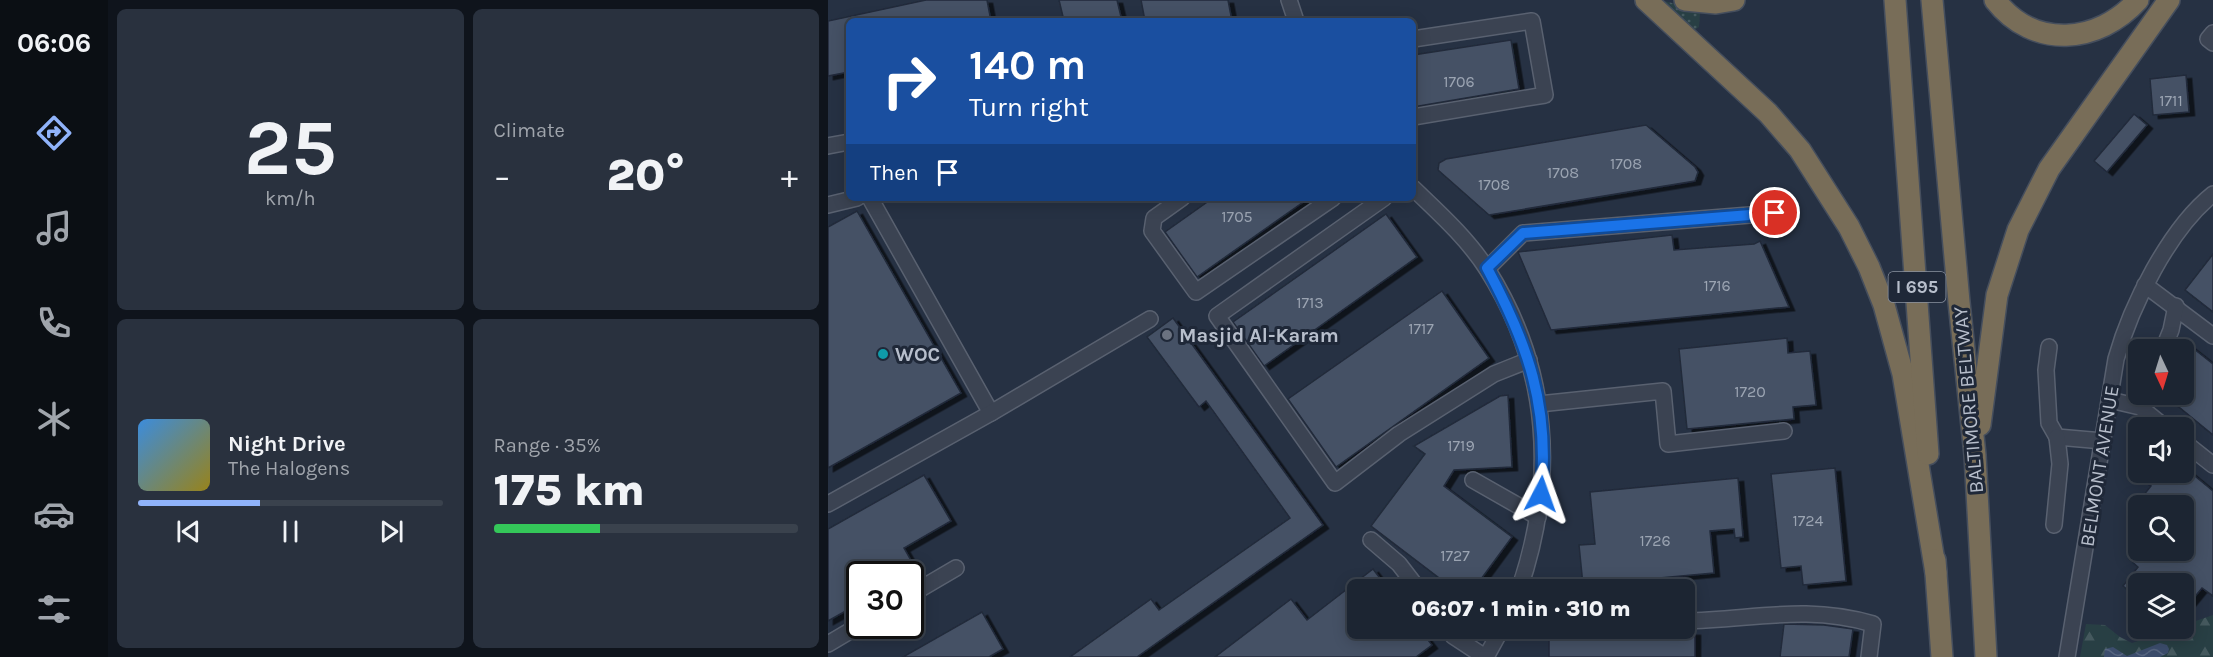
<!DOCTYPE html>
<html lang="en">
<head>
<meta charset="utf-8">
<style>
	body { margin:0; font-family:Karla,sans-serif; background:#29313e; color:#f1f3f6; height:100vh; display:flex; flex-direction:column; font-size:22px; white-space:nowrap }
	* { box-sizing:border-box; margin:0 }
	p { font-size:20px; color:#a0a5ac }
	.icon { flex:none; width:33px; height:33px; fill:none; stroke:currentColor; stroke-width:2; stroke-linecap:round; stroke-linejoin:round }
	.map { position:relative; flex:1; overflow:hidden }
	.details { display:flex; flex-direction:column; gap:9px; padding:9px; background:#0f141c; width:720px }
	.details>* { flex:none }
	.guide { position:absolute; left:18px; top:18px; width:570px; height:183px; border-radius:9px; box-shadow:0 3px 15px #0003,0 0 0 2px #3a424d; background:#1a4fa0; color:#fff; overflow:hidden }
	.needle { width:39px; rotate:176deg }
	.fabs { position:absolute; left:1300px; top:339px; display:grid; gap:12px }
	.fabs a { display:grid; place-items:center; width:66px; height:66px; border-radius:9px; background:#1c2532; box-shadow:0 3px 15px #0003,0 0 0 2px #3a424d; font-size:30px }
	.speed { position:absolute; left:18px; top:561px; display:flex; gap:12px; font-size:30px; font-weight:700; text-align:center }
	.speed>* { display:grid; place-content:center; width:78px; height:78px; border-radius:50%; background:#1c2532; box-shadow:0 3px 15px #0003,0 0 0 2px #3a424d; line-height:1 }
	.speed .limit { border:3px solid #111; border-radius:9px; background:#fff; color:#111 }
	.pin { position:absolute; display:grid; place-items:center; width:51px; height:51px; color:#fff; margin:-26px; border:3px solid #fff; border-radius:50%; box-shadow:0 2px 6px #0007 }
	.me { position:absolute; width:66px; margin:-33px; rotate:4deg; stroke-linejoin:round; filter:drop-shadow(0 0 4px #0008) }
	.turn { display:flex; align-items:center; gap:21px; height:126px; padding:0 24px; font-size:27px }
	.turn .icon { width:78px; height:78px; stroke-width:2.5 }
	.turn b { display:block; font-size:42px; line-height:51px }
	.then { display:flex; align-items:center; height:57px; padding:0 24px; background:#0003; gap:12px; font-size:22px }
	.big { font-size:45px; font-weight:800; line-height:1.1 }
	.details .card { flex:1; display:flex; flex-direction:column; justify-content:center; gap:9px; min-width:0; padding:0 21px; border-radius:9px; background:#29313e }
	.details .dial { align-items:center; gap:0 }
	.dial b { font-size:78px; line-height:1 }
	.song { display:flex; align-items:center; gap:18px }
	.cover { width:72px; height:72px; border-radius:9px; background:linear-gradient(135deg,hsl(210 70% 55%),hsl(50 70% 35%)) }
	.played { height:6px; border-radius:3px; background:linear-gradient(90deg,#90b3fa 40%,#3a424d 40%) }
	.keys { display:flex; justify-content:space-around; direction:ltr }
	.heat { display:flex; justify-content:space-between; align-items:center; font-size:33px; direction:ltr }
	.charge { height:9px; border-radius:4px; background:linear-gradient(90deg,#34c759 35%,#3a424d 0) }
	.details .tiles { flex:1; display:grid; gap:9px; grid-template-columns:repeat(2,1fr) }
	.trip { position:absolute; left:519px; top:579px; width:348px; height:60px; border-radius:9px; background:#1c2532; box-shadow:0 3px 15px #0003,0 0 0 2px #3a424d; font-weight:800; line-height:60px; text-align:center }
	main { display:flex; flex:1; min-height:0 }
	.menu { display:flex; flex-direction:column; width:108px; justify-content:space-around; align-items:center; background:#0b0f14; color:#a0a5ac }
	.menu .icon { width:42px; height:42px }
	.menu .on { color:#90b3fa }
	.menu b { font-size:27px; color:#f1f3f6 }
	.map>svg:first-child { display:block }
	.grass { fill:url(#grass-dots) }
	.forest { fill:url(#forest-firs) }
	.water { fill:url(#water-waves) }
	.building { fill:#455165; stroke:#212a3a; stroke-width:1.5; filter:url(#shadow) }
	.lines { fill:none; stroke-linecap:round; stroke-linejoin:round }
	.minor-casing { stroke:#596170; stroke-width:18 }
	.highway-casing { stroke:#454e5d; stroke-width:24 }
	.minor { stroke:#3b4352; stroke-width:15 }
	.highway { stroke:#786d58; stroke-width:21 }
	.route-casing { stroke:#114b97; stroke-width:15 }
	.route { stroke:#1a73e8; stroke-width:10 }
	.worship-dot { fill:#6b7280; stroke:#1f2838; stroke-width:2 }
	.culture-dot { fill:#0f9aa8; stroke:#1f2838; stroke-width:2 }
	.labels { text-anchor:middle; stroke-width:6; stroke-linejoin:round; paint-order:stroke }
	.number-label { font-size:16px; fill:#9ba4b2 }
	.shield { fill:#1f2838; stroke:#8a92a0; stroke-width:1.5 }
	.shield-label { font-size:18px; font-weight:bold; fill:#b8bfcc }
	.poi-label { font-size:20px; font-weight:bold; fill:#b8bfcc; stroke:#1f2838; text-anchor:start }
	.street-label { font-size:20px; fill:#b8bfcc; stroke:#1f2838 }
</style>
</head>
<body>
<main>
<nav class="menu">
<b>06:06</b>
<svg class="icon on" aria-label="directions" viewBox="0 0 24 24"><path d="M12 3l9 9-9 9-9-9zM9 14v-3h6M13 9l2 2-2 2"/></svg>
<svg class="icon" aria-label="music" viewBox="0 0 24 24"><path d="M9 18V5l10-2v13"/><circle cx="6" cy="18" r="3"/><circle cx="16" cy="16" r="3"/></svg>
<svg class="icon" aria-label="phone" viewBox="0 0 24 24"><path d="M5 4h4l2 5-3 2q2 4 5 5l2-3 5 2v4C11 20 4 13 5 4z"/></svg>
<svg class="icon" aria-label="climate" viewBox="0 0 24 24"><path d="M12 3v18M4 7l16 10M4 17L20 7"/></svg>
<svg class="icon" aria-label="car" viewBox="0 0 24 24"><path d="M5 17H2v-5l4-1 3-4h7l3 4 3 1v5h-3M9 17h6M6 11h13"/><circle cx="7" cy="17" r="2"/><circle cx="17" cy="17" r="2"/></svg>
<svg class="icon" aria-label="filters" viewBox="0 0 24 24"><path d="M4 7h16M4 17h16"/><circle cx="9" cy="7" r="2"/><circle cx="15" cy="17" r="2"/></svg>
</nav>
<section class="details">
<div class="tiles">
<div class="card dial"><b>25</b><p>km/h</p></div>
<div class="card"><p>Climate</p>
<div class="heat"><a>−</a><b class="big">20°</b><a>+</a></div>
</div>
<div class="card">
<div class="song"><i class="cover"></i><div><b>Night Drive</b><p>The Halogens</p></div></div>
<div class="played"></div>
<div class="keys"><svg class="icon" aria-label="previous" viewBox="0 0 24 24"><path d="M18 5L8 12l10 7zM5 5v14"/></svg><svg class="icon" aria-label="pause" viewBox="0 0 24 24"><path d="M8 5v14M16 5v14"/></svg><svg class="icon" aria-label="next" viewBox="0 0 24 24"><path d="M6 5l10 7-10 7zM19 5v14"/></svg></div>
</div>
<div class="card"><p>Range · 35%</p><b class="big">175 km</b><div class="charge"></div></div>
</div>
</section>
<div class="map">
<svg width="1385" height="657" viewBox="0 0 1385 657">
	<defs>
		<pattern id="grass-dots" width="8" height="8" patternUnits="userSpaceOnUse" patternTransform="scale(1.5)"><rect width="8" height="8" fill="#283f44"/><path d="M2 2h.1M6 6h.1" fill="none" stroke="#45595e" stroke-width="1.8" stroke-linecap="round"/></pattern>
		<pattern id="forest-firs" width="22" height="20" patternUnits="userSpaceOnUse" patternTransform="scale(1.5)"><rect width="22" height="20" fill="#283f44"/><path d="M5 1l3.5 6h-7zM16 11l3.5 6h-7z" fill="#45595e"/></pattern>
		<pattern id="water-waves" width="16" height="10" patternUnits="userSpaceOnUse" patternTransform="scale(1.5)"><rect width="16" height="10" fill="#3c4d6c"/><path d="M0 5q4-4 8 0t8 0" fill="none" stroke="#566580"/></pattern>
		<filter id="shadow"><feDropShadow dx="5.5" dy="3.5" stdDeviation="0" flood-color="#0009"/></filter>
	</defs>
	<rect width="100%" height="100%" fill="#263143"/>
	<!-- grass -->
	<path class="grass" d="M828 0C841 0 858 9 872 13L871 27 863 32Z"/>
	<!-- forest -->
	<path class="forest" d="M1385 615V657H1252L1258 624 1277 625 1292 637 1304 643 1347 629 1356 628V625Z"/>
	<!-- water -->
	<path class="water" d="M1332 643 1339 645 1341 649 1340 653 1332 657H1276L1277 649 1285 647 1299 656Z"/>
	<!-- building -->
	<g class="building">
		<path d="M98 0H159L163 21H21V72L0 76V21Z"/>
		<path d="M231 0H289L294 21H236Z"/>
		<path d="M313 0H400L404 21H317Z"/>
		<path d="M683 40 691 89 585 107V55Z"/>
		<path d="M1358 75 1361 112 1325 115 1322 79Z"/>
		<path d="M1306 114 1319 125 1279 172 1266 161Z"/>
		<path d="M818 125 867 167 870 172 867 181 661 215 610 170 611 163 618 159Z"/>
		<path d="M385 198H481L369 277 337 232Z"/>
		<path d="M29 211 133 393 0 468V227Z"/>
		<path d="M558 214 589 257 436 366 405 322Z"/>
		<path d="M844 235 846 250 926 244 932 241 961 307 723 330 690 252Z"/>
		<path d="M1385 254V312L1357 290Z"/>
		<path d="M614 291 661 358 508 467 460 399Z"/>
		<path d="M345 318 495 525 309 657H242L323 599 331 610 462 518 378 401 371 407 319 337Z"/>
		<path d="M959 338 960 353 982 351 988 405 965 407 966 419 859 429 851 349Z"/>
		<path d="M1361 345 1385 364V435L1335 394H1356V351Z"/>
		<path d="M680 395 684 467 626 470 616 486 684 537 645 590H627L543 526 597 454 586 446 672 396Z"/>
		<path d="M1007 468 1018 581 975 585 973 566 953 568 943 474Z"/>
		<path d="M1321 472H1362L1385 491V596L1374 588 1356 610V584H1311V599L1295 586 1310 567 1301 559 1308 550H1344L1356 560V506H1307L1323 486 1315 480Z"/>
		<path d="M96 475 123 521 76 548 89 571 83 574H32V603L0 621V529Z"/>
		<path d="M910 478 915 537 907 538 906 529 882 531 886 573 755 585 751 545 767 544 762 492Z"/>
		<path d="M545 569 561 590H530V628H591L604 645 588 657H387L463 599 479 620Z"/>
		<path d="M154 612 175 649 161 657H75Z"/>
		<path d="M956 624 996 625 1025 629 1021 657H952Z"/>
		<path d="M867 632V657H721V633Z"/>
	</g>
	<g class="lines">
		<!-- minor casing -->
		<g class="minor-casing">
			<g id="minor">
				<path d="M461 0 468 21"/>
				<path d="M1385 33 1380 39 1385 43"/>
				<path d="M585 39 704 21 717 95 585 117"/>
				<path d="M0 146 21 142"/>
				<path d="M585 188C611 213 639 238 659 269 722 368 729 480 691 590"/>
				<path d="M42 198 163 413"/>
				<path d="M354 198 326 218 324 231 368 292 505 198"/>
				<path d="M556 198 389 316 507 483 571 434 666 374 701 360"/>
				<path d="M0 205 29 198"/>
				<path d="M659 269 695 233 947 213"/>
				<path d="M1317 285 1385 336"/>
				<path d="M1221 347 1218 370 1221 423 1229 437 1275 441"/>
				<path d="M1335 350 1343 330 1348 306"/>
				<path d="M1282 400 1312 407 1338 428"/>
				<path d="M711 404 835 391 840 444 956 431"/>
				<path d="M1356 442 1385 465"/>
				<path d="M645 480 710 517"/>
				<path d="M0 504 163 413 322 319"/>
				<path d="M1226 525 1232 464 1229 437"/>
				<path d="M543 540 571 564 591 590"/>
				<path d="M82 595 128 568"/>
				<path d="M856 621C924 620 977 604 1045 624L1041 657"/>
				<path d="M620 628 625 636 657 657"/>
				<path d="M0 644 32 625"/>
				<path d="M658 657 674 628"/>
				<path d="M1239 657 1288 359C1303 306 1341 229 1385 194"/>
			</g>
		</g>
		<!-- highway casing -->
		<g class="highway-casing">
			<g id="highway">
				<path d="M818 0 940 113 972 150 1021 227 1041 267 1056 305 1075 374 1108 573"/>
				<path d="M857 0 888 3 906 0"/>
				<path d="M1067 0 1100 454"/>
				<path d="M1104 0 1131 302 1147 455 1158 657"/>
				<path d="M1167 0C1206 50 1270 44 1310 0"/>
				<path d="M1152 425 1169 295 1190 230 1221 169 1341 0"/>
				<path d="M1107 560 1114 657"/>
			</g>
		</g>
		<!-- minor -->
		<use href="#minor" class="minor"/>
		<!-- highway -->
		<use href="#highway" class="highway"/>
	</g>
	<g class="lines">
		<!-- route casing -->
		<g class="route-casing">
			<path id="route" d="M713 494C722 407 700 344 659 268L695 233 947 213"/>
		</g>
		<!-- route -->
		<use href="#route" class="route"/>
	</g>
	<!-- markers -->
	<circle class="worship-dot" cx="339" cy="335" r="6"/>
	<circle class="culture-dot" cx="55" cy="354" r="6"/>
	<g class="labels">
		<!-- number labels -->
		<g class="number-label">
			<text x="631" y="87">1706</text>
			<text x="1343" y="106">1711</text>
			<text x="798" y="169">1708</text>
			<text x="735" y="178">1708</text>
			<text x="666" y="190">1708</text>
			<text x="409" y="222">1705</text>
			<text x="889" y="291">1716</text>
			<text x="482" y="308">1713</text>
			<text x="593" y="334">1717</text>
			<text x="922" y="397">1720</text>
			<text x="633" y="451">1719</text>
			<text x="980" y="526">1724</text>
			<text x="827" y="546">1726</text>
			<text x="627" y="561">1727</text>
		</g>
		<!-- shield labels -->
		<rect class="shield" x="1060.5" y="272" width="57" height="30" rx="4.5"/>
		<g class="shield-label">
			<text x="1089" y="293">I 695</text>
		</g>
		<!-- poi labels -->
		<g class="poi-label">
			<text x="351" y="342">Masjid Al-Karam</text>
			<text x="67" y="361">WOC</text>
		</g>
		<!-- street labels -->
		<g class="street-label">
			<text transform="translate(1140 400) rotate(-95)" y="7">BALTIMORE BELTWAY</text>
			<text transform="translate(1271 466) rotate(-81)" y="7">BELMONT AVENUE</text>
		</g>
	</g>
</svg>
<div class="fabs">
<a><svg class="needle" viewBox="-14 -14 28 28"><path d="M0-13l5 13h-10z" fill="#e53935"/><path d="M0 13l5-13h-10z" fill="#a0a5ac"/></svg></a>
<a><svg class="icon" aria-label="sound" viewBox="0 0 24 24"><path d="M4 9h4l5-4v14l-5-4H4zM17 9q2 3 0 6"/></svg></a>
<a><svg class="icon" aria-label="search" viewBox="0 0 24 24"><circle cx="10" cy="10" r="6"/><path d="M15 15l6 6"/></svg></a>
<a><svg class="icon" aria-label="layers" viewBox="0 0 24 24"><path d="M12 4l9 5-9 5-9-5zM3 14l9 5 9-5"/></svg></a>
</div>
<div class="speed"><div class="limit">30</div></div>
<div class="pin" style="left:947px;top:213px;background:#d93025"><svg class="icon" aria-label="arrive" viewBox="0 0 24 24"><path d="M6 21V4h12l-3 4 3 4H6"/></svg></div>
<svg class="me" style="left:713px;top:494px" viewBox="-20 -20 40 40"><path d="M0-17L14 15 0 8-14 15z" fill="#1a73e8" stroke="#fff" stroke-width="4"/></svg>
<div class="trip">06:07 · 1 min · 310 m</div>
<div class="guide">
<div class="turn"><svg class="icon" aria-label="right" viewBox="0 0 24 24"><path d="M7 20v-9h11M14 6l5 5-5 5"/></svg><div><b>140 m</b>Turn right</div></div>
<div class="then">Then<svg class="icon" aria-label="arrive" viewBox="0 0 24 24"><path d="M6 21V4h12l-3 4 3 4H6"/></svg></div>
</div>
</div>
</main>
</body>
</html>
